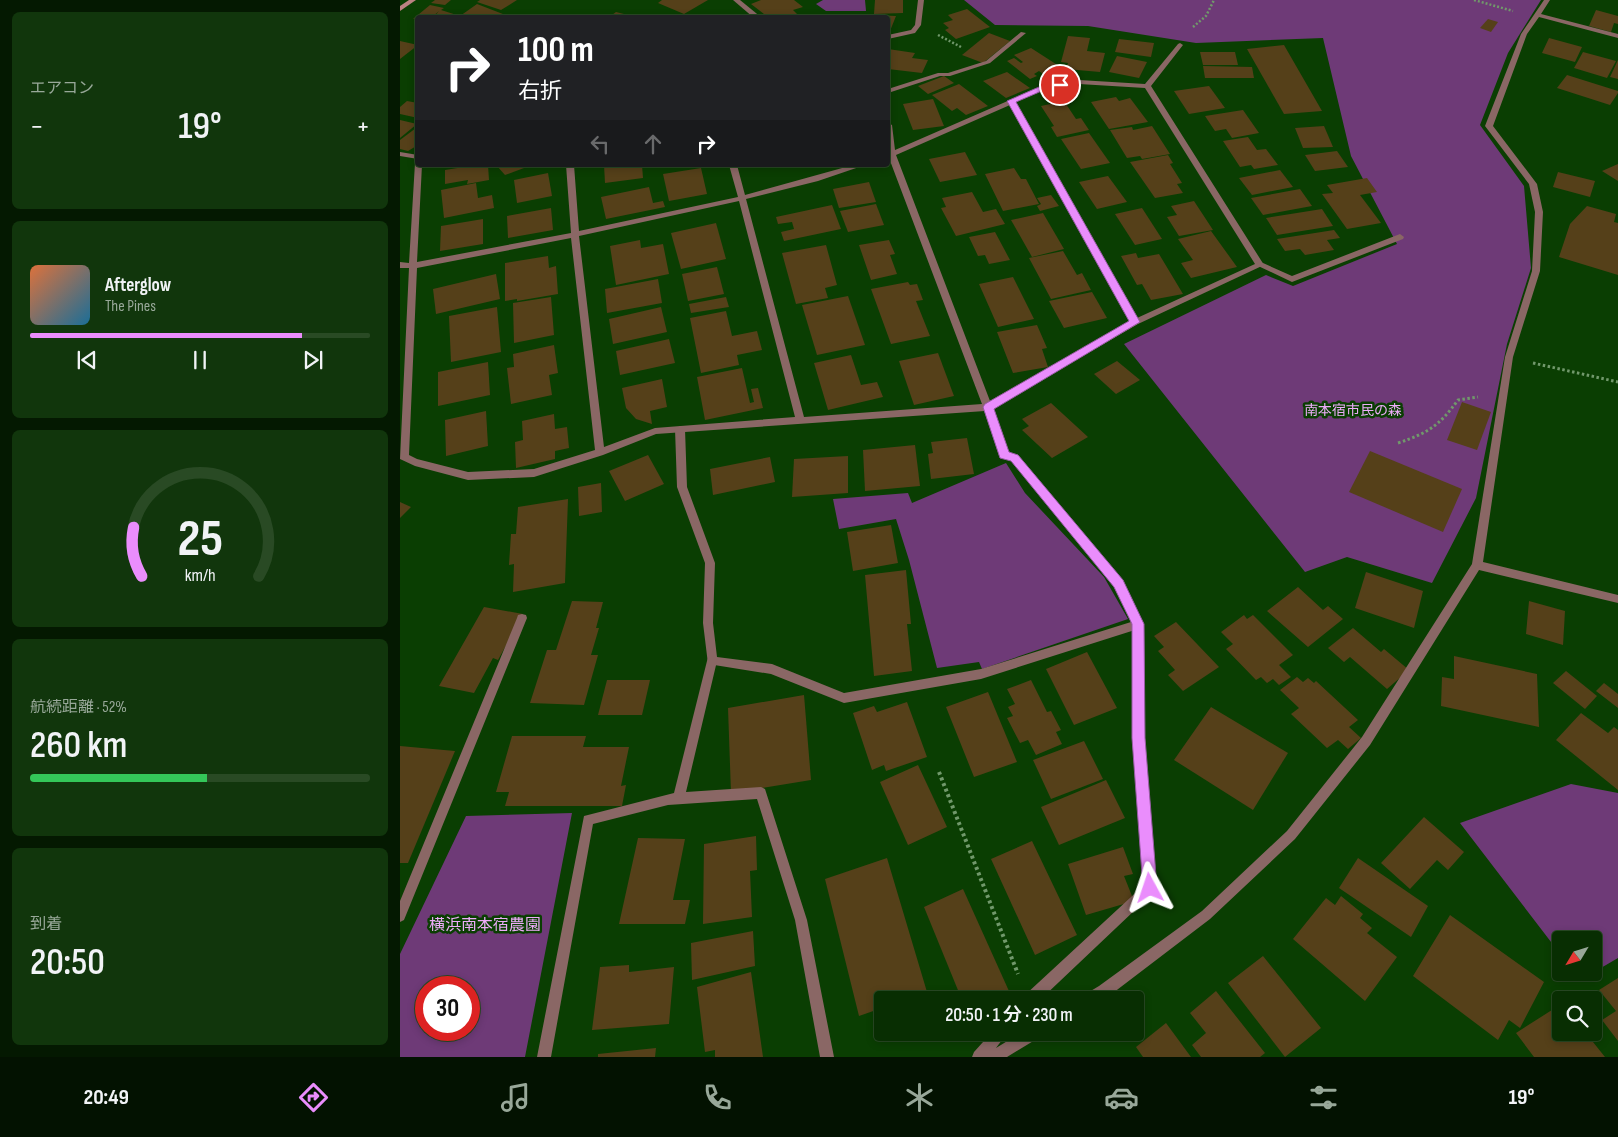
<!DOCTYPE html>
<html lang="ja">
<head>
<meta charset="utf-8">
<style>
	body { margin:0; font-family:"Sofia Sans Condensed","Noto Sans JP",sans-serif; background:#11360c; color:#f1f3f6; height:100vh; display:flex; flex-direction:column; font-size:19px; white-space:nowrap }
	* { box-sizing:border-box; margin:0 }
	p { font-size:16px; color:#98a899 }
	.icon { flex:none; width:28px; height:28px; fill:none; stroke:currentColor; stroke-width:2; stroke-linecap:round; stroke-linejoin:round }
	.map { position:relative; flex:1; overflow:hidden }
	.panel { display:flex; flex-direction:column; gap:12px; padding:12px; background:#041901; width:400px }
	.panel>* { flex:none }
	.top-card { position:absolute; left:15px; top:15px; width:475px; height:152px; border-radius:5px; box-shadow:0 2px 8px #0003,0 0 0 1px #294a24; background:#202124; color:#fff; overflow:hidden }
	.needle { width:32px; rotate:232deg }
	.tools { position:absolute; left:1152px; top:931px; display:grid; gap:10px }
	.tools a { display:grid; place-items:center; width:50px; height:50px; border-radius:5px; background:#082e02; box-shadow:0 2px 8px #0003,0 0 0 1px #294a24; font-size:25px }
	.speed { position:absolute; left:15px; top:976px; display:flex; gap:10px; font-size:25px; font-weight:700; text-align:center }
	.speed>* { display:grid; place-content:center; width:65px; height:65px; border-radius:50%; background:#082e02; box-shadow:0 2px 8px #0003,0 0 0 1px #294a24; line-height:1 }
	.speed .limit { border:8px solid #d22; background:#fff; color:#111 }
	.pin { position:absolute; display:grid; place-items:center; width:42px; height:42px; color:#fff; margin:-21px; border:2px solid #fff; border-radius:50%; box-shadow:0 1px 5px #0007 }
	.me { position:absolute; width:55px; margin:-28px; rotate:355deg; stroke-linejoin:round; filter:drop-shadow(0 0 4px #0008) }
	.turn { display:flex; align-items:center; gap:18px; height:105px; padding:0 20px; font-size:22px }
	.turn .icon { width:65px; height:65px; stroke-width:2.5 }
	.turn b { display:block; font-size:35px; line-height:42px }
	.lanes { display:flex; align-items:center; height:48px; padding:0 20px; background:#0003; justify-content:center; gap:25px; direction:ltr }
	.lanes .off { opacity:.35 }
	.big { font-size:38px; font-weight:600; line-height:1.1 }
	.panel .tile { flex:1; display:flex; flex-direction:column; justify-content:center; gap:8px; min-width:0; padding:0 18px; border-radius:8px; background:#11360c }
	.panel .dial { align-items:center; gap:0 }
	.dial svg { height:130px; overflow:visible; fill:none; stroke:#294a24; stroke-width:7; stroke-linecap:round; text-anchor:middle }
	.dial text { fill:#f1f3f6; stroke:none }
	.song { display:flex; align-items:center; gap:15px }
	.cover { width:60px; height:60px; border-radius:8px; background:linear-gradient(135deg,hsl(20 70% 55%),hsl(200 70% 35%)) }
	.played { height:5px; border-radius:2px; background:linear-gradient(90deg,#ea8dfc 80%,#294a24 80%) }
	.keys { display:flex; justify-content:space-around; direction:ltr }
	.heat { display:flex; justify-content:space-between; align-items:center; font-size:28px; direction:ltr }
	.charge { height:8px; border-radius:4px; background:linear-gradient(90deg,#34c759 52%,#294a24 0) }
	.trip { position:absolute; left:474px; top:991px; width:270px; height:50px; border-radius:5px; background:#082e02; box-shadow:0 2px 8px #0003,0 0 0 1px #294a24; font-weight:600; line-height:50px; text-align:center }
	.dock { display:flex; height:80px; justify-content:space-around; align-items:center; background:#031201; color:#98a899 }
	.dock .icon { width:35px; height:35px }
	.dock .active { color:#ea8dfc }
	.dock b { font-size:22px; color:#f1f3f6 }
	main { display:flex; flex:1; min-height:0 }
	.map>svg:first-child { display:block }
	.green { fill:#6e3a77; fill-rule:evenodd }
	.building { fill:#554019 }
	.lines { fill:none; stroke-linecap:round; stroke-linejoin:round }
	.path-far2 { stroke:#71986b; stroke-width:2.5; stroke-dasharray:2 2; stroke-linecap:butt }
	.path-far1 { stroke:#71986b; stroke-width:3; stroke-dasharray:2.5 2.5; stroke-linecap:butt }
	.path { stroke:#71986b; stroke-width:4; stroke-dasharray:3 3; stroke-linecap:butt }
	.lane { fill:#8a6765; fill-rule:evenodd }
	.street { fill:#8a6765; fill-rule:evenodd }
	.secondary { fill:#bb8382; fill-rule:evenodd }
	.route { fill:#ea8dfc; stroke:#985ca4 }
	.labels { text-anchor:middle; stroke-width:5; stroke-linejoin:round; paint-order:stroke }
	.park-label { font-size:14px; fill:#edacf9; stroke:#0a3e02 }
	.near-park-label { font-size:16px; fill:#edacf9; stroke:#0a3e02 }
</style>
</head>
<body>
<main>
<section class="panel">
<div class="tile"><p>エアコン</p>
<div class="heat"><a>−</a><b class="big">19°</b><a>+</a></div>
</div>
<div class="tile">
<div class="song"><i class="cover"></i><div><b>Afterglow</b><p>The Pines</p></div></div>
<div class="played"></div>
<div class="keys"><svg class="icon" aria-label="previous" viewBox="0 0 24 24"><path d="M18 5L8 12l10 7zM5 5v14"/></svg><svg class="icon" aria-label="pause" viewBox="0 0 24 24"><path d="M8 5v14M16 5v14"/></svg><svg class="icon" aria-label="next" viewBox="0 0 24 24"><path d="M6 5l10 7-10 7zM19 5v14"/></svg></div>
</div>
<div class="tile dial"><svg viewBox="0 0 100 80">
<path d="M14 69A42 42 0 1 1 86 69"/>
<path d="M14 69A42 42 0 0 1 9 39" stroke="#ea8dfc"/>
<text x="50" y="56" font-size="32" font-weight="700">25</text>
<text x="50" y="72" font-size="11">km/h</text>
</svg></div>
<div class="tile"><p>航続距離 · 52%</p><b class="big">260 km</b><div class="charge"></div></div>
<div class="tile"><p>到着</p><b class="big">20:50</b></div>
</section>
<div class="map">
<svg width="1218" height="1057" viewBox="0 0 1218 1057">
	<rect width="100%" height="100%" fill="#0a3e02"/>
	<!-- green -->
	<g class="green">
		<path d="M423 0H465L466 11H426L416 4Z"/>
		<path d="M564 0H1141L1108 53 1080 125 1124 186 1131 268 1107 344 1076 498 1032 583 947 557 905 572 724 344 866 275 893 286 997 244 951 156 923 38 796 43 688 26 595 25Z"/>
		<path d="M606 463 625 493 704 577 728 619 582 669 579 662 537 668 509 560 496 519 439 529 433 499 508 493 512 503Z"/>
		<path d="M1171 784 1218 793V958L1194 972V940H1161V955L1060 823Z"/>
		<path d="M172 813 125 1057H0V954L66 816ZM26 988H69V1030H26Z"/>
	</g>
	<!-- building -->
	<g class="building">
		<path d="M35 0H51L45 5 31 3Z"/>
		<path d="M80 0H117L101 10 77 2Z"/>
		<path d="M262 0H308L284 14 258 3Z"/>
		<path d="M361 0H394L403 7 393 10 397 14 387 18H369L351 4Z"/>
		<path d="M475 0H503V13L474 14Z"/>
		<path d="M77 4 113 18H33L39 11 31 18 13 19 30 5 44 8 41 10 60 16Z"/>
		<path d="M567 9 590 27 556 39 545 30 549 28 543 23 553 20 548 15Z"/>
		<path d="M1196 10 1218 16V24L1214 23 1211 32 1189 26Z"/>
		<path d="M216 12 236 17V18H208Z"/>
		<path d="M474 15 496 16 488 36V18H473Z"/>
		<path d="M1088 19 1098 22 1091 32 1080 28Z"/>
		<path d="M589 33 610 41 583 63 562 55Z"/>
		<path d="M668 36 690 38 687 51 705 53 700 72 666 69 668 63 661 62Z"/>
		<path d="M1149 38 1182 47 1175 62 1142 53Z"/>
		<path d="M719 39 754 43 751 57 715 52Z"/>
		<path d="M0 41 18 45 0 59Z"/>
		<path d="M884 45 922 111 884 114 847 49Z"/>
		<path d="M631 48 659 66 643 74 639 71 634 74 637 76 630 79 607 61 614 58 621 63 623 62 614 55Z"/>
		<path d="M488 49 515 53 512 58 528 60 522 73 488 69Z"/>
		<path d="M800 52H835L838 65H803Z"/>
		<path d="M1183 52 1216 61 1207 78 1174 68Z"/>
		<path d="M717 56 747 62 739 78 709 72Z"/>
		<path d="M1218 60V79L1210 77Z"/>
		<path d="M803 66 852 67 854 78H805Z"/>
		<path d="M607 72 630 88 606 98 583 81Z"/>
		<path d="M1167 75 1218 91V93L1210 105 1157 88Z"/>
		<path d="M544 76 554 83 528 94 518 86Z"/>
		<path d="M559 84 588 106 566 115 557 108 552 111 532 95Z"/>
		<path d="M809 86 825 108 789 114 774 91Z"/>
		<path d="M716 97 719 101 730 98 748 122 709 129 691 102Z"/>
		<path d="M533 99 544 126 513 130 503 104Z"/>
		<path d="M7 101 18 103V118L0 114V107Z"/>
		<path d="M664 101 676 119 681 118 689 130 657 137 651 127 654 126 641 106Z"/>
		<path d="M843 110 859 133 832 138 826 129 815 131 805 116Z"/>
		<path d="M0 120 17 124 0 138Z"/>
		<path d="M752 126 770 154 742 159 740 156 727 158 710 130 732 127 733 130Z"/>
		<path d="M924 126 933 147 903 148 895 128Z"/>
		<path d="M16 128H18V145L8 151 0 149V140Z"/>
		<path d="M689 133 710 163 681 169 661 139Z"/>
		<path d="M848 137 857 150 866 149 878 165 854 169 851 165 840 167 823 141Z"/>
		<path d="M937 151 948 167 915 171 905 155Z"/>
		<path d="M565 152 577 175 540 182 529 159Z"/>
		<path d="M768 155 773 163 770 164 782 183 777 184 783 193 755 198 730 162Z"/>
		<path d="M1218 164V181L1202 171Z"/>
		<path d="M76 165H88L89 180 67 184 68 180 45 184V170Z"/>
		<path d="M96 165H132L105 175Z"/>
		<path d="M204 165H242L243 178 205 183Z"/>
		<path d="M301 168 307 194 269 201 263 174Z"/>
		<path d="M614 168 621 179H626L639 204 603 211 585 174Z"/>
		<path d="M880 170 893 187 852 195 839 178Z"/>
		<path d="M1158 172 1195 181 1190 197 1153 187Z"/>
		<path d="M148 173 152 196 117 203 114 180Z"/>
		<path d="M708 176 727 202 697 209 679 182Z"/>
		<path d="M967 178 977 192 960 195 981 223 947 229 922 194 933 193 927 185Z"/>
		<path d="M469 182 476 202 439 208 433 189Z"/>
		<path d="M76 183 78 198 92 195 94 208 44 218 41 190Z"/>
		<path d="M249 187 253 203 263 201 265 207 206 219 201 197Z"/>
		<path d="M900 189 912 206 863 215 851 198Z"/>
		<path d="M572 192 583 212 596 209 605 224 556 236 541 208 546 207 542 198Z"/>
		<path d="M651 195 659 206 640 211 637 206 641 204 637 198Z"/>
		<path d="M794 201 813 230 779 236 767 217 777 215 771 206Z"/>
		<path d="M476 204 484 225 448 232 440 211Z"/>
		<path d="M432 205 441 229 384 241 381 232 394 229 392 222 378 224 376 217Z"/>
		<path d="M1187 206 1216 214 1214 222 1218 223V275L1159 257 1170 224Z"/>
		<path d="M151 208 153 230 108 238 107 216Z"/>
		<path d="M742 208 762 239 735 245 715 214Z"/>
		<path d="M922 209 933 226 877 235 866 218Z"/>
		<path d="M643 213 664 249 632 257 611 220Z"/>
		<path d="M83 219V244L40 251 41 226Z"/>
		<path d="M316 223 326 259 281 269 271 233Z"/>
		<path d="M934 230 940 238 927 240 934 250 905 255 900 249 885 251 877 239Z"/>
		<path d="M811 231 837 267 791 278 781 263 793 260 778 239Z"/>
		<path d="M595 232 610 260 589 264 585 255 578 256 569 237Z"/>
		<path d="M240 240 241 248 263 244 269 274 216 285 210 246Z"/>
		<path d="M489 240 495 254 490 255 497 274 471 280 459 245Z"/>
		<path d="M426 245 437 285 425 288 428 298 396 304 382 253Z"/>
		<path d="M663 251 677 275 682 273 691 290 651 299 629 258Z"/>
		<path d="M736 253 738 258 759 254 783 294 751 300 742 284 737 285 721 256Z"/>
		<path d="M148 256 149 268 156 266 158 294 117 301V299L105 301V263Z"/>
		<path d="M317 267 324 294 288 301 282 274Z"/>
		<path d="M96 274 100 299 36 314 33 289Z"/>
		<path d="M613 277 634 319 598 327 579 284Z"/>
		<path d="M258 279 262 303 207 313 205 289Z"/>
		<path d="M508 282 510 285 517 284 523 300 516 301 530 336 491 344 471 289Z"/>
		<path d="M692 292 707 318 664 328 649 301Z"/>
		<path d="M448 296 465 345 417 355 402 305Z"/>
		<path d="M151 297 154 335 114 343 113 303Z"/>
		<path d="M326 297 329 307 291 313 289 304Z"/>
		<path d="M97 307 101 352 51 362 49 316Z"/>
		<path d="M261 307 267 332 213 344 209 319Z"/>
		<path d="M326 311 332 336 357 331 362 350 337 355 339 365 301 373 290 318Z"/>
		<path d="M637 325 647 348 642 349 648 367 613 373 597 332Z"/>
		<path d="M269 339 275 363 220 375 216 351Z"/>
		<path d="M154 345 158 373 149 375 152 395 111 404 107 368 114 367 113 354Z"/>
		<path d="M538 353 554 396 514 405 499 361Z"/>
		<path d="M451 355 461 385 477 382 483 397 428 410 414 363Z"/>
		<path d="M717 361 740 380 716 394 694 374Z"/>
		<path d="M88 362 90 395 38 406V372Z"/>
		<path d="M342 368 350 403 354 402 351 389 358 388 363 408 305 420 297 377Z"/>
		<path d="M262 379 267 407 250 411 252 424 236 419 226 408 222 388Z"/>
		<path d="M1062 402 1091 412 1077 450 1047 440Z"/>
		<path d="M651 403 688 437 652 458 622 430 629 426 622 419Z"/>
		<path d="M86 411 88 446 46 456 45 420Z"/>
		<path d="M154 414 155 429 167 427 169 448 155 451V459L116 468 115 442 123 440 122 421Z"/>
		<path d="M567 438 574 474 531 479 528 454 533 453 531 442Z"/>
		<path d="M515 445 520 486 465 491 463 450Z"/>
		<path d="M970 451 1062 489 1043 532 949 492Z"/>
		<path d="M248 455 264 484 225 501 209 471Z"/>
		<path d="M448 456V493L392 497 394 459Z"/>
		<path d="M370 457 375 482 313 495 310 469Z"/>
		<path d="M201 483 202 512 179 516 178 487Z"/>
		<path d="M168 499 165 583 113 592 114 564 109 565 111 534H116L118 507Z"/>
		<path d="M0 502 11 507 0 518Z"/>
		<path d="M491 525 498 563 453 571 447 532Z"/>
		<path d="M506 570 511 624H507L512 671 474 676 465 575Z"/>
		<path d="M966 572 1023 591 1014 628 955 608Z"/>
		<path d="M898 587 923 610 928 606 943 619 908 647 867 611Z"/>
		<path d="M172 601 203 602 196 628H199L191 655H198L184 705 130 703 147 650H156Z"/>
		<path d="M1129 601 1165 611 1163 645 1126 634Z"/>
		<path d="M84 607 123 614 98 660 93 658 74 693 39 686Z"/>
		<path d="M844 615 847 619 853 615 893 655 879 665 891 677 879 685 873 679 867 683 861 677 856 680 826 649 833 644 821 632Z"/>
		<path d="M776 622 819 667 783 691 768 675 775 670 758 651 764 647 754 636Z"/>
		<path d="M953 628 981 652 984 649 1009 670 987 689 950 657 944 662 928 648Z"/>
		<path d="M687 652 717 708 674 725 646 669Z"/>
		<path d="M1054 656 1137 674 1139 727 1041 706 1042 677 1054 679Z"/>
		<path d="M1166 671 1197 696 1185 709 1153 683Z"/>
		<path d="M897 677 903 682 908 678 914 683 916 681 958 720 949 727 961 738 948 749 938 740 927 748 891 714 899 708 880 690Z"/>
		<path d="M207 680H250L242 715H198Z"/>
		<path d="M631 680 647 712 651 711 661 730 656 732 662 744 636 755 628 740 620 743 607 718 613 716 608 707 615 704 607 689Z"/>
		<path d="M1204 683 1218 694V708L1196 691Z"/>
		<path d="M588 692 617 762 574 777 546 707Z"/>
		<path d="M404 695 411 780 331 793 328 708Z"/>
		<path d="M507 702 527 757 486 771 484 765 472 770 453 713 474 706 477 712Z"/>
		<path d="M811 707 888 753 853 810 774 760Z"/>
		<path d="M1181 713 1208 733 1214 727 1218 730V790L1156 740Z"/>
		<path d="M112 736H186L183 747H229L221 786 226 785 222 806H105L109 792H96Z"/>
		<path d="M684 741 703 779 651 799 633 760Z"/>
		<path d="M0 746 55 751 8 863H0Z"/>
		<path d="M518 765 547 827 508 845 480 782Z"/>
		<path d="M706 780 725 818 659 845 641 807Z"/>
		<path d="M1024 817 1064 852 1048 870 1037 860 1010 889 981 863Z"/>
		<path d="M356 836 357 870 350 871 352 917 303 924 304 844Z"/>
		<path d="M238 838 285 839 273 900H290L285 924H219Z"/>
		<path d="M632 841 677 935 635 955 591 859Z"/>
		<path d="M723 847 733 874 724 876 734 901 686 915 668 864Z"/>
		<path d="M487 858 527 992 504 1000H482V1008L459 1016 425 879Z"/>
		<path d="M958 858 1028 906 1011 937 939 888Z"/>
		<path d="M563 889 613 1000H562L524 907Z"/>
		<path d="M941 896 963 914 960 918 972 928 967 933 997 957 965 1001 893 939 926 898 935 905Z"/>
		<path d="M1050 915 1144 982 1120 1028 1109 1020 1098 1040 1013 976Z"/>
		<path d="M353 931 355 966 292 980 291 943Z"/>
		<path d="M863 956 921 1028 885 1057 828 983Z"/>
		<path d="M229 965V972L274 967 269 1024 192 1030 200 967Z"/>
		<path d="M351 972 363 1057H315V1050L305 1052 297 987Z"/>
		<path d="M1218 978V1041L1202 1020 1216 1011 1199 990Z"/>
		<path d="M816 991 865 1053 860 1057H801L792 1045 806 1033 790 1013Z"/>
		<path d="M1155 1008 1161 1017V1032H1185L1205 1057H1134L1116 1033Z"/>
		<path d="M766 1023 791 1057H743L736 1047Z"/>
		<path d="M256 1048 255 1057H198V1054Z"/>
	</g>
	<g class="lines">
		<!-- path-far2 -->
		<g class="path-far2">
			<path d="M1074 0 1113 11"/>
			<path d="M793 27 806 16 814 0"/>
			<path d="M538 35 561 47"/>
		</g>
		<!-- path-far1 -->
		<g class="path-far1">
			<path d="M1133 363 1218 382"/>
			<path d="M998 443C1028 433 1039 426 1058 400L1078 397"/>
		</g>
		<!-- path -->
		<path class="path" d="M539 772 618 974"/>
		<!-- lane -->
		<g class="lane">
			<path d="M333 0H340L362 18H354Z"/>
			<path d="M518 0H524L521 25 515 33 488 39V35L511 30 515 25Z"/>
			<path d="M621 32 626 33 590 63 550 76H540L488 93V89L538 73H548L586 61Z"/>
			<path d="M1000 234 1004 237 1003 239 892 282 856 265 860 262 863 263 892 276Z"/>
			<path d="M280 426 285 429 287 487 315 563 313 623 317 657 372 664 444 693 581 669 731 622 714 586 612 461 601 458 599 455 601 452 604 451 618 455 722 580 743 624 742 627 738 629 581 679 444 703 371 674 308 664 303 623 305 563 277 487 275 429Z"/>
			<path d="M122 614 126 615 127 618 4 920 0 922V901L117 618 118 615Z"/>
		</g>
		<!-- street -->
		<g class="street">
			<path d="M1144 0H1150L1141 14 1218 34V38L1139 17 1127 34 1093 126 1137 184 1143 212 1140 271 1113 357 1083 562 1218 595V603L1079 570 970 745 895 839 810 919 709 996 701 1000H682L684 995 699 986 802 911 887 831 962 737 1072 564 1105 357 1132 271 1135 212 1129 184 1085 126 1121 34Z"/>
			<path d="M780 43 783 45 751 86 864 265 738 324 593 408 609 455 607 458H601L599 455 585 411 256 434 203 455 134 477 68 480 15 466 0 459 9 268H0V262L9 263 15 163 22 165 17 262 171 233 166 165H174L179 231 338 197 329 165H337L345 195 453 165H465L418 181 346 199 404 417 582 404 489 158H488V123L492 125 495 150 640 87 679 80 745 84 778 44ZM679 84 745 88 855 264 737 318 615 102 644 90ZM610 105 730 321 590 401 496 155ZM339 201 395 417 255 428 204 447 179 236ZM171 238 195 450 134 469 68 472 17 459 9 455 17 268Z"/>
			<path d="M0 152 18 155V159L0 156Z"/>
			<path d="M738 619 742 621 743 624 744 738 756 888 754 892 640 1000H623L625 995 744 885 732 738 733 624 734 621Z"/>
			<path d="M312 656 316 658 317 661 286 792 361 787 365 789 407 920 434 1057H420L395 920 357 799 268 805 193 824 151 1057H137L184 816 274 793 307 661 308 658Z"/>
			<path d="M592 1032H608L596 1048 622 1032H642L640 1037 607 1057H572L574 1052Z"/>
		</g>
		<!-- secondary -->
		<path class="secondary" d="M9 0H16L0 11V6Z"/>
	</g>
	<!-- route -->
	<path class="route" d="M660 83 663 84V87L644 90 616 102 740 322 594 409 609 452 618 455 723 580 744 624 745 738 757 888 755 893 750 896 745 893 743 888 732 738V624L714 587 611 461 600 458 583 407 585 404 729 321 607 101 639 87Z"/>
	<g class="labels">
		<!-- park labels -->
		<g class="park-label">
			<text x="953" y="415">南本宿市民の森</text>
		</g>
		<!-- near-park labels -->
		<g class="near-park-label">
			<text x="85" y="930">横浜南本宿農園</text>
		</g>
	</g>
</svg>
<div class="tools">
<a><svg class="needle" viewBox="-14 -14 28 28"><path d="M0-13l5 13h-10z" fill="#e53935"/><path d="M0 13l5-13h-10z" fill="#98a899"/></svg></a>
<a><svg class="icon" aria-label="search" viewBox="0 0 24 24"><circle cx="10" cy="10" r="6"/><path d="M15 15l6 6"/></svg></a>
</div>
<div class="speed"><div class="limit">30</div></div>
<div class="pin" style="left:660px;top:85px;background:#d93025"><svg class="icon" aria-label="arrive" viewBox="0 0 24 24"><path d="M6 21V4h12l-3 4 3 4H6"/></svg></div>
<svg class="me" style="left:750px;top:888px" viewBox="-20 -20 40 40"><path d="M0-17L14 15 0 8-14 15z" fill="#ea8dfc" stroke="#fff" stroke-width="4"/></svg>
<div class="trip">20:50 · 1 分 · 230 m</div>
<div class="top-card">
<div class="turn"><svg class="icon" aria-label="right" viewBox="0 0 24 24"><path d="M7 20v-9h11M14 6l5 5-5 5"/></svg><div><b>100 m</b>右折</div></div>
<div class="lanes"><svg class="icon off" aria-label="left" viewBox="0 0 24 24"><path d="M17 20v-9H6M10 6l-5 5 5 5"/></svg><svg class="icon off" aria-label="ahead" viewBox="0 0 24 24"><path d="M12 20V5M6 11l6-6 6 6"/></svg><svg class="icon" aria-label="right" viewBox="0 0 24 24"><path d="M7 20v-9h11M14 6l5 5-5 5"/></svg></div>
</div>
</div>
</main>
<nav class="dock">
<b>20:49</b>
<svg class="icon active" aria-label="directions" viewBox="0 0 24 24"><path d="M12 3l9 9-9 9-9-9zM9 14v-3h6M13 9l2 2-2 2"/></svg>
<svg class="icon" aria-label="music" viewBox="0 0 24 24"><path d="M9 18V5l10-2v13"/><circle cx="6" cy="18" r="3"/><circle cx="16" cy="16" r="3"/></svg>
<svg class="icon" aria-label="phone" viewBox="0 0 24 24"><path d="M5 4h4l2 5-3 2q2 4 5 5l2-3 5 2v4C11 20 4 13 5 4z"/></svg>
<svg class="icon" aria-label="climate" viewBox="0 0 24 24"><path d="M12 3v18M4 7l16 10M4 17L20 7"/></svg>
<svg class="icon" aria-label="car" viewBox="0 0 24 24"><path d="M5 17H2v-5l4-1 3-4h7l3 4 3 1v5h-3M9 17h6M6 11h13"/><circle cx="7" cy="17" r="2"/><circle cx="17" cy="17" r="2"/></svg>
<svg class="icon" aria-label="filters" viewBox="0 0 24 24"><path d="M4 7h16M4 17h16"/><circle cx="9" cy="7" r="2"/><circle cx="15" cy="17" r="2"/></svg>
<b>19°</b>
</nav>
</body>
</html>
